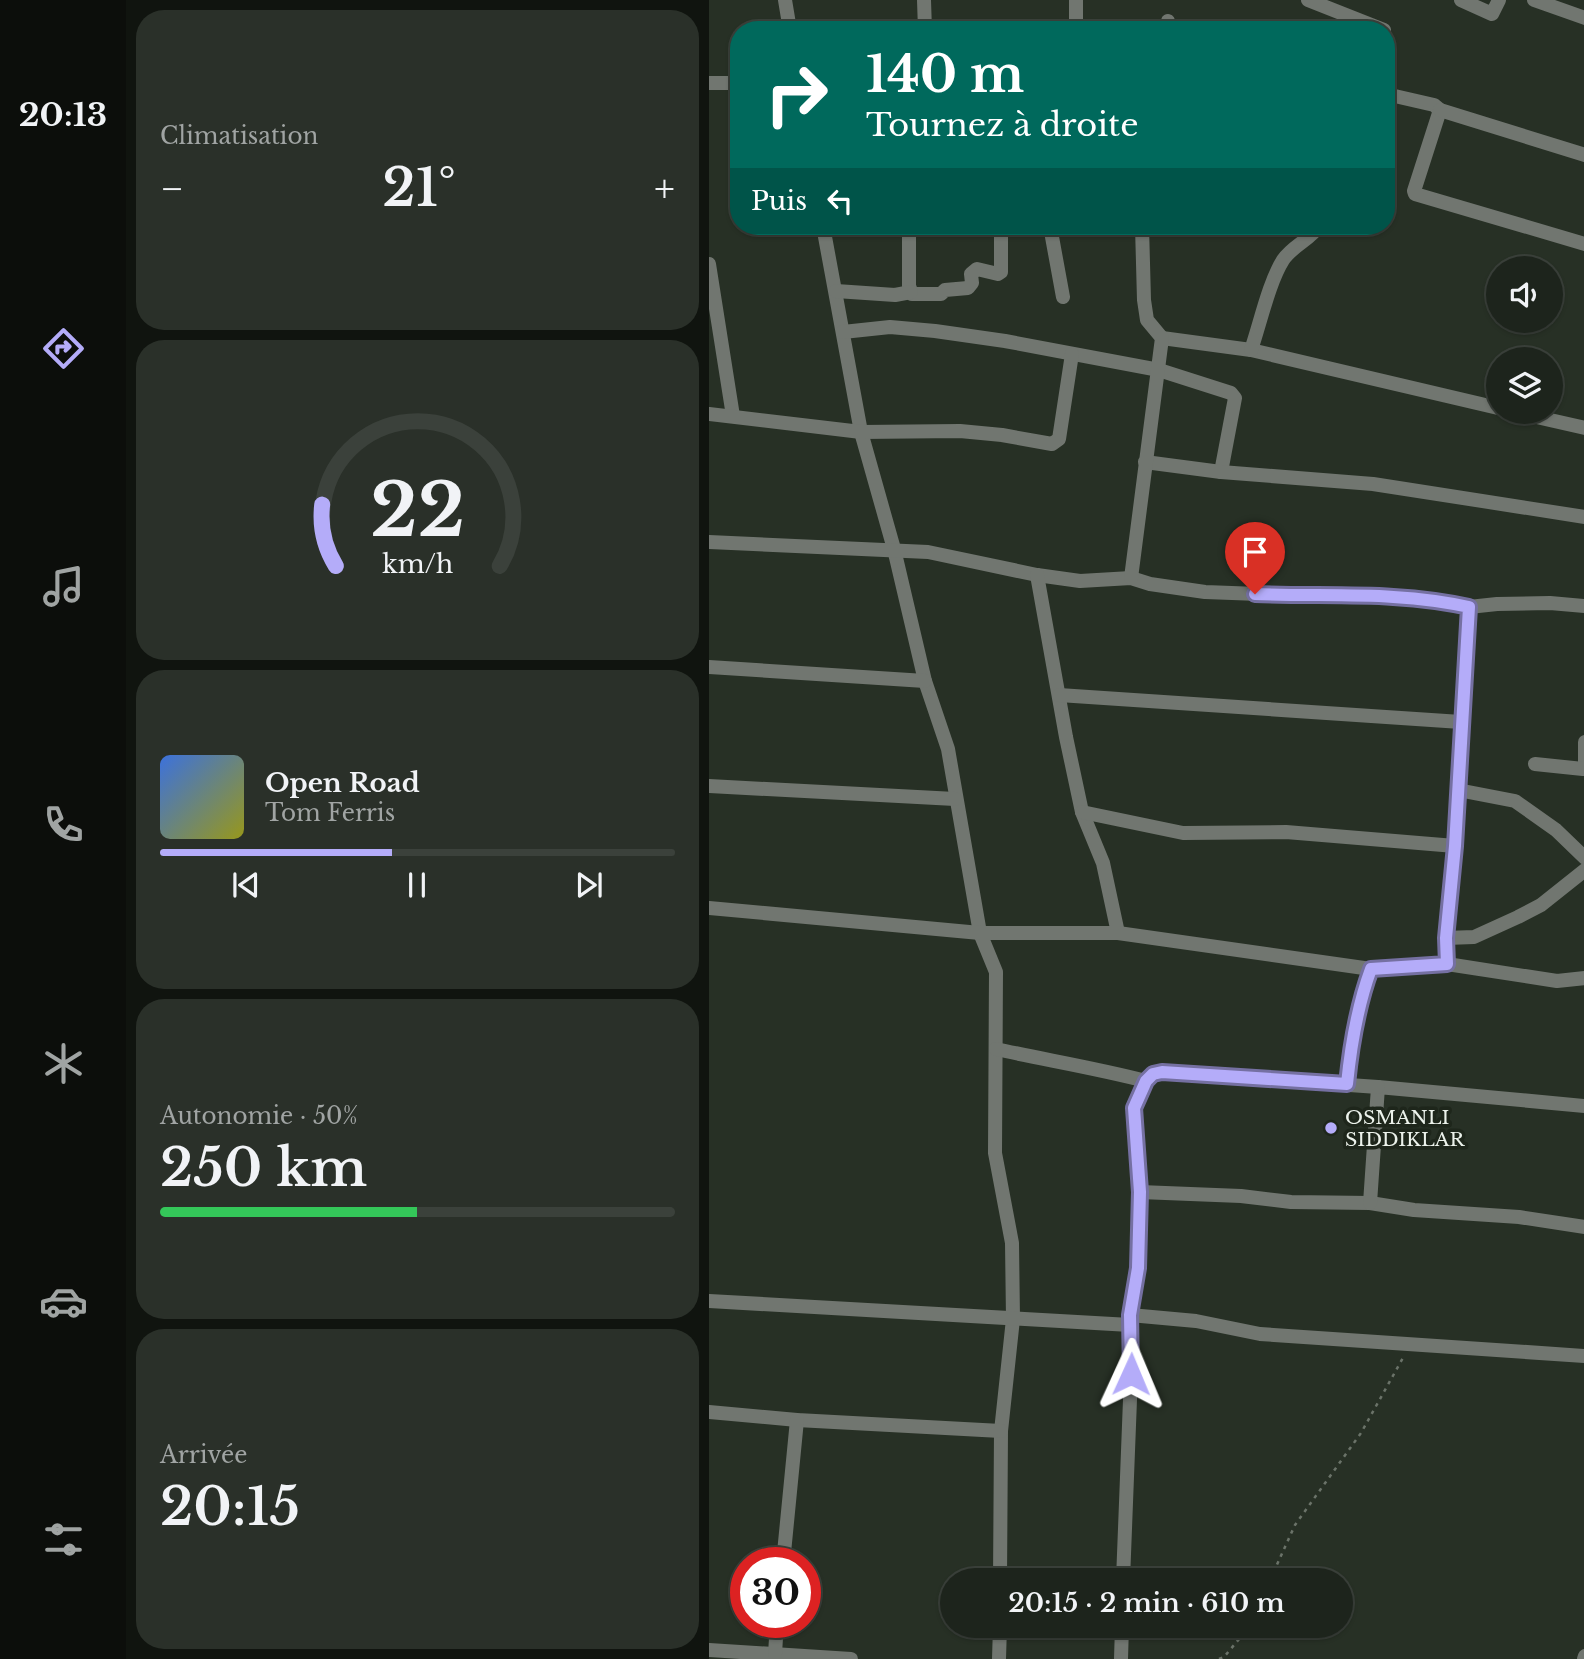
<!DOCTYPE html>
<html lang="fr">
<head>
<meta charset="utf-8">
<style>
	body { margin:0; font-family:"Libre Baskerville",serif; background:#2a3029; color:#f1f3f6; height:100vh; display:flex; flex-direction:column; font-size:26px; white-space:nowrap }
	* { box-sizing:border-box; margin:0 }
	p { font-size:23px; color:#a0a4a3 }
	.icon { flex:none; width:38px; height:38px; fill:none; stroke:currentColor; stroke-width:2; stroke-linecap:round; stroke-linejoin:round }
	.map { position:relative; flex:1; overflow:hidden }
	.drawer { display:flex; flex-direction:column; gap:10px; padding:10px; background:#10140f; width:583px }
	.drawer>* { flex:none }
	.hud { position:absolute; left:21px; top:21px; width:665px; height:214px; border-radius:28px; box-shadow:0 2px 5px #0004,0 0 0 2px #3b413b; background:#00695c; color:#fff; overflow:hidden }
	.fabs { position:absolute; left:777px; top:256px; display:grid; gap:14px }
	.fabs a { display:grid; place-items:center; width:77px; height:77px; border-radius:50%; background:#1d241c; box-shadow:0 2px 5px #0004,0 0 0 2px #3b413b; font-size:35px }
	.speed { position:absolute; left:21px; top:1547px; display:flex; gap:14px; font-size:35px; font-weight:700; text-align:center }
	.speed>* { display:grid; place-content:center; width:91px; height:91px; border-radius:50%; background:#1d241c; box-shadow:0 2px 5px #0004,0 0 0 2px #3b413b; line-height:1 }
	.speed .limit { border:10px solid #d22; background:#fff; color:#111 }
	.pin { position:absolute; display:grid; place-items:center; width:60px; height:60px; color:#fff; margin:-72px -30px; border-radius:50% 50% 50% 0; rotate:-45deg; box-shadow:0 0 7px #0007 }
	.pin .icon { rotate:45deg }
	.me { position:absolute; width:77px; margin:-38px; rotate:1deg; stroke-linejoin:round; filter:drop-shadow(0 0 5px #0008) }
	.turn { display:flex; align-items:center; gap:24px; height:147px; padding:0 21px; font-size:32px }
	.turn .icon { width:91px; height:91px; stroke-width:2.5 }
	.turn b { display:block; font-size:49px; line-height:60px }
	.then { display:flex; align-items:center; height:66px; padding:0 21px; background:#0003; gap:14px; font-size:26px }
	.big { font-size:52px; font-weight:600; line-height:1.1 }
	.drawer .widget { flex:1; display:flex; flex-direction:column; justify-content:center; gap:10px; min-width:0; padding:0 24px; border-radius:28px; background:#2a3029 }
	.drawer .dial { align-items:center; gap:0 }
	.dial svg { height:182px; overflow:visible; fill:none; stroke:#3b413b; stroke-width:7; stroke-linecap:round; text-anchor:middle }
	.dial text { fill:#f1f3f6; stroke:none }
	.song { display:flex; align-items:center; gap:21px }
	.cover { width:84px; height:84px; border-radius:10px; background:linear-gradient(135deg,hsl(220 70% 55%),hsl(60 70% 35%)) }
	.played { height:7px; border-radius:4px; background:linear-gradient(90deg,#b4acf9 45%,#3b413b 45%) }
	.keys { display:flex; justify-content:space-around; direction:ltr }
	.heat { display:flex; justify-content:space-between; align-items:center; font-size:38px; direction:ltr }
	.charge { height:10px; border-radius:5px; background:linear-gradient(90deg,#34c759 50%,#3b413b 0) }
	.trip { position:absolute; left:231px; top:1568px; width:413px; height:70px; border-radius:35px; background:#1d241c; box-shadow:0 2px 5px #0004,0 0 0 2px #3b413b; font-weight:600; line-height:70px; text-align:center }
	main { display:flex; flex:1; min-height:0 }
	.tab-bar { display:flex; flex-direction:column; width:126px; justify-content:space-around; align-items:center; background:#0c0e0b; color:#a0a4a3 }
	.tab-bar .icon { width:49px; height:49px }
	.tab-bar .on { color:#b4acf9 }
	.tab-bar b { font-size:32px; color:#f1f3f6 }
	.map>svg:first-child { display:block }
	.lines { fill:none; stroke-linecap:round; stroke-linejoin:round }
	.path { stroke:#6b7369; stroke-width:2.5; stroke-dasharray:3.5 5; stroke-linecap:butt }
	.minor { stroke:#717670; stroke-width:14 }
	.route-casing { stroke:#7570a2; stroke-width:18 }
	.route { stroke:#b4acf9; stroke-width:12 }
	.poi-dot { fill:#b4acf9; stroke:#1e261b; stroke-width:2.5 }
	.labels { text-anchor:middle; stroke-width:7; stroke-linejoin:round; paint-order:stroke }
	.poi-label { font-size:19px; fill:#ecf2eb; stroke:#1e261b; text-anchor:start }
</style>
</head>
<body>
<main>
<nav class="tab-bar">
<b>20:13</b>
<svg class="icon on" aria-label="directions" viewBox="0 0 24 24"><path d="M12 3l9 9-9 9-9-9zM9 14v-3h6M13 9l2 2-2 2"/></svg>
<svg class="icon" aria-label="music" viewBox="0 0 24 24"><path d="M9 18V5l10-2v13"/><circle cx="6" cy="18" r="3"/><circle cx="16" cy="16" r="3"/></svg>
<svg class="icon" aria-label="phone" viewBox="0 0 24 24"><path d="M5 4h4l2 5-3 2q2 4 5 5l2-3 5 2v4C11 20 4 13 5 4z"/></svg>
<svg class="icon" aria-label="climate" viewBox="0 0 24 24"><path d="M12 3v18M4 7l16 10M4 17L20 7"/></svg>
<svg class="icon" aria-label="car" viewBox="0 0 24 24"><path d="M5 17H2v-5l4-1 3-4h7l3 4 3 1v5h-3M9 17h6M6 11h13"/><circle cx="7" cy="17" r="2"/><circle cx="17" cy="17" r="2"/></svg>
<svg class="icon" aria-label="filters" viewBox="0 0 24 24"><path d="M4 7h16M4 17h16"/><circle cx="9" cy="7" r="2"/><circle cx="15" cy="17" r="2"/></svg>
</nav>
<section class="drawer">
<div class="widget"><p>Climatisation</p>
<div class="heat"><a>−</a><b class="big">21°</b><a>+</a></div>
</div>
<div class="widget dial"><svg viewBox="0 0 100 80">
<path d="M14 69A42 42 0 1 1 86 69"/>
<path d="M14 69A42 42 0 0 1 8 42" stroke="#b4acf9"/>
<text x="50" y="56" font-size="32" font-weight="700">22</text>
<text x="50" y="72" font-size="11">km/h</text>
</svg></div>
<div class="widget">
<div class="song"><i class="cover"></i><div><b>Open Road</b><p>Tom Ferris</p></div></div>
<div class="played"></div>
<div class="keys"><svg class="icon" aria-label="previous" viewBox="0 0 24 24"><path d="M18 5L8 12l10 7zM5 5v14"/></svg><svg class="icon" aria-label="pause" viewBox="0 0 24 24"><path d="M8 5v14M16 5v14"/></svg><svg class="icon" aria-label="next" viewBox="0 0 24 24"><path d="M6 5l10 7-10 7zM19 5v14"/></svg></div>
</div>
<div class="widget"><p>Autonomie · 50%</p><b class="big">250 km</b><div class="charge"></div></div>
<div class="widget"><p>Arrivée</p><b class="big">20:15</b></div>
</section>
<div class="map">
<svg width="876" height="1659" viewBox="0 0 876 1659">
	<rect width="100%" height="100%" fill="#273025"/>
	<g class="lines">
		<!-- path -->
		<g class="path">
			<path d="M561 1580 586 1525 652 1433 695 1356"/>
			<path d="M510 1659 515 1657 541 1626"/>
		</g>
		<!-- minor -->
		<g class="minor">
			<path d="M76 0 81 30"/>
			<path d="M215 0 216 30"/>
			<path d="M367 0V30"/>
			<path d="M599 0 675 30"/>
			<path d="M752 0 783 14 790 0"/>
			<path d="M825 0 876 18"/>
			<path d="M457 30 459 21"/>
			<path d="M0 83H30"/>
			<path d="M677 94 725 105 731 110 705 191 706 194 876 244"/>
			<path d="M731 110 876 155"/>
			<path d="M114 226 152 432 185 549 216 681 239 749 271 933 287 972 286 1153 303 1243 304 1319 292 1431 291 1580"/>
			<path d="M200 226V286L203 294H232L236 290 259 288 263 283 262 274 268 269 289 274 292 272V226"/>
			<path d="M341 226 354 297"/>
			<path d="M0 264 24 416"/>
			<path d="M127 291 186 295 202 292"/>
			<path d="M134 332 181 327 226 331 296 341 450 370 522 393 526 398 512 472"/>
			<path d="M453 338 542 350 789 408"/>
			<path d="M542 350C551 324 560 282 574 260 583 246 601 240 610 226"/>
			<path d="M801 411 876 428"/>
			<path d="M0 414 152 432 251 431 293 435 343 444 350 439 363 354"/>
			<path d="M436 462 512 472 664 484 876 517"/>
			<path d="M0 542 219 552 328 575 371 581 422 578 441 584 496 592 573 595 640 594 726 600 760 607 788 604 841 603 876 606"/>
			<path d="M328 575 357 737 373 812 394 863 409 933"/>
			<path d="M422 578 453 338 438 320 435 300 433 226"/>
			<path d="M0 667 216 681"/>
			<path d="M350 695 752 722"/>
			<path d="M876 742V769"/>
			<path d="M826 764 874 769"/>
			<path d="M0 786 246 799"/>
			<path d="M749 790 806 801 847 830 876 858"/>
			<path d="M373 812 474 833 577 832 746 846"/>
			<path d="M0 908 271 933H409L662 969"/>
			<path d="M737 938 765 937 809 917 832 905 876 870"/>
			<path d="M738 964 737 938 746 846 760 607"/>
			<path d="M287 1049C337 1060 387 1068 437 1081"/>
			<path d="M637 1084C642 1044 648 1007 662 969L738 964 848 981 876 978"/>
			<path d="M431 1192 532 1196 582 1202 661 1203 705 1210 810 1217 876 1227"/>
			<path d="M661 1203 669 1087 876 1106"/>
			<path d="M0 1301 421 1325"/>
			<path d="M421 1315 487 1321 551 1334 876 1356"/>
			<path d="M0 1412 88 1420 292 1431"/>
			<path d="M74 1563 88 1420"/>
			<path d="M414 1580 423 1348 421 1315 429 1268 431 1192 425 1108 437 1081 444 1074 453 1072 669 1087"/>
			<path d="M0 1650 142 1659"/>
			<path d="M66 1654 68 1622"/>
			<path d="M290 1659 291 1626"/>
			<path d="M412 1659 413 1626"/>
			<path d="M875 1659 876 1656"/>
		</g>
	</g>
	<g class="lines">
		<!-- route casing -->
		<g class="route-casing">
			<path id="route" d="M422 1374 421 1315 429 1268 431 1192 425 1108 437 1081 444 1074 453 1072 638 1084C642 1044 648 1007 662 969L738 964 737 938 746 846 760 607C689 591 618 597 546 594"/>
		</g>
		<!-- route -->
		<use href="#route" class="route"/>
	</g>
	<!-- markers -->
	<circle class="poi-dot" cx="622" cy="1128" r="7"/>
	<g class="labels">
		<!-- poi labels -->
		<g class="poi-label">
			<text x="636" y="1124">OSMANLI<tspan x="636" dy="22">SIDDIKLAR</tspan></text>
		</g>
	</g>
</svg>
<div class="fabs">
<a><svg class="icon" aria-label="sound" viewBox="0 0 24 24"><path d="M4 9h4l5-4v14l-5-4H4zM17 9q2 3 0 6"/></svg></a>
<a><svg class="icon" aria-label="layers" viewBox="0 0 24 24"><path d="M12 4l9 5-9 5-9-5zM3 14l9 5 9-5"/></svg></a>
</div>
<div class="speed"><div class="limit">30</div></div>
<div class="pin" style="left:546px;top:594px;background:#d93025"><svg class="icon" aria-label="arrive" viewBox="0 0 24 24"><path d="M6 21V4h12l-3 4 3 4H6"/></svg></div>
<svg class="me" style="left:422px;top:1374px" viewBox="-20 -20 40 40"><path d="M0-17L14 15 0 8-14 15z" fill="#b4acf9" stroke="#fff" stroke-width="4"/></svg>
<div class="trip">20:15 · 2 min · 610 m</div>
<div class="hud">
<div class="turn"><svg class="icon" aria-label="right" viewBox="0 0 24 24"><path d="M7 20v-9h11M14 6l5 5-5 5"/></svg><div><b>140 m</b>Tournez à droite</div></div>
<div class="then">Puis<svg class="icon" aria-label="left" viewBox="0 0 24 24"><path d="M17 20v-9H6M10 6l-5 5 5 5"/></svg></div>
</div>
</div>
</main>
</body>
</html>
